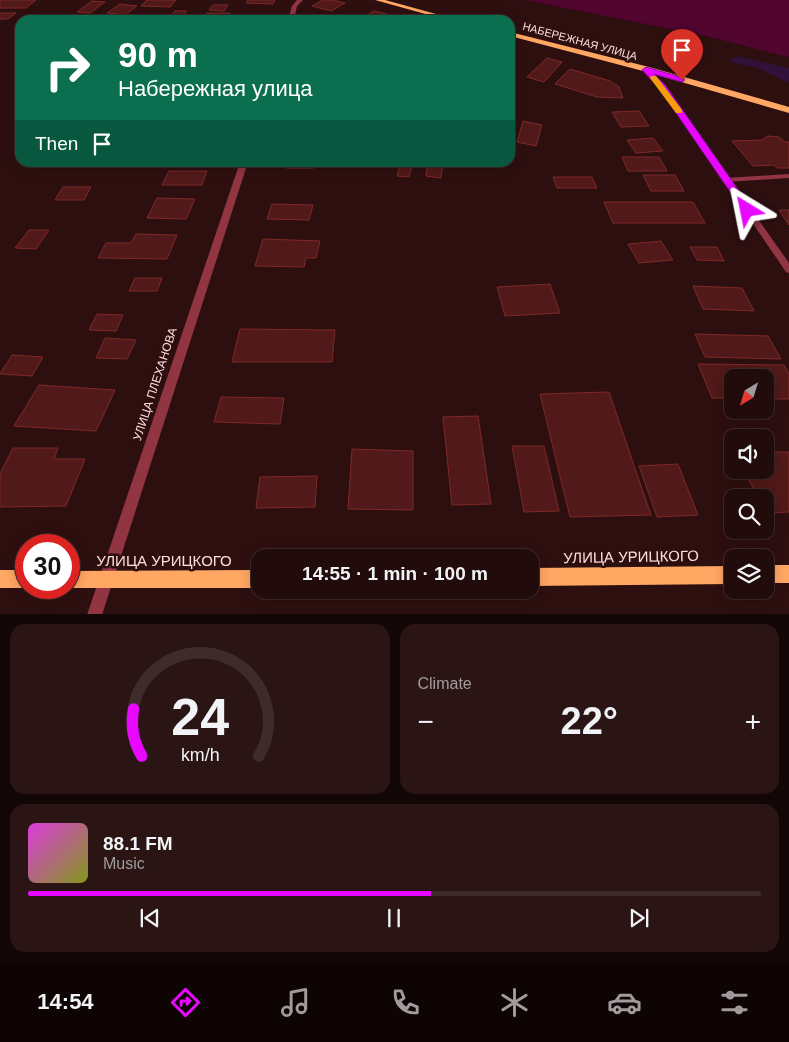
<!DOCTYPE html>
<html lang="en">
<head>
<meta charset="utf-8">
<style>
	body { margin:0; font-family:Helvetica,sans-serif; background:#2a1414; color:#f1f3f6; height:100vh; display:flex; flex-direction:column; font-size:19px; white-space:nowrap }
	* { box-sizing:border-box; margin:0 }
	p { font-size:16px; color:#a29b9d }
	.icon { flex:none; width:28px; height:28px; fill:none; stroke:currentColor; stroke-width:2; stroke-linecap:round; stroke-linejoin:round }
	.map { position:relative; height:614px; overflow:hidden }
	.side { display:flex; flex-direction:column; gap:10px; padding:10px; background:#130606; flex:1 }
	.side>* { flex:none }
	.guide { position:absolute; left:15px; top:15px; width:500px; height:152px; border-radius:15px; box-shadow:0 2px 12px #0003,0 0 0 1px #3f2b2c; background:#0b6e4f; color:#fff; overflow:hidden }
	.needle { width:32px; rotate:218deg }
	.fabs { position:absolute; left:724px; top:369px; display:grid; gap:10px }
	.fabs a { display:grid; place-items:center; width:50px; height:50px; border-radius:10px; background:#220b0b; box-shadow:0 2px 12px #0003,0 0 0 1px #3f2b2c; font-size:25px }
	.speed { position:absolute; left:15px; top:534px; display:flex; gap:10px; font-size:25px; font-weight:700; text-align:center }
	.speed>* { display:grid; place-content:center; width:65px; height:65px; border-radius:50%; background:#220b0b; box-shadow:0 2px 12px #0003,0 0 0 1px #3f2b2c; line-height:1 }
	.speed .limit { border:8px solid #d22; background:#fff; color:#111 }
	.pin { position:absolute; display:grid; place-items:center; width:42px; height:42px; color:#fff; margin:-51px -21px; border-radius:50% 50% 50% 0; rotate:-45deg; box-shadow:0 0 5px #0007 }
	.pin .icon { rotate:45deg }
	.me { position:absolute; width:55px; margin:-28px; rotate:325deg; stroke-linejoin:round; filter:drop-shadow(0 0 4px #0008) }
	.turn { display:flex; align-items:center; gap:18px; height:105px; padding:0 20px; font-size:22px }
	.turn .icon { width:65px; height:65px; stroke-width:2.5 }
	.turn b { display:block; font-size:35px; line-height:42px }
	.then { display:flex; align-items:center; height:48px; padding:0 20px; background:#0003; gap:10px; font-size:19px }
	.big { font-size:38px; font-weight:800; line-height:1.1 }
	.side .card { flex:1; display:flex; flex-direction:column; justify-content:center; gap:8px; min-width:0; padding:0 18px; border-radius:15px; background:#2a1414 }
	.side .dial { align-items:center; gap:0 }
	.dial svg { height:130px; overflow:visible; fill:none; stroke:#3f2b2c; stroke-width:7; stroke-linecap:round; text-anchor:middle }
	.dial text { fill:#f1f3f6; stroke:none }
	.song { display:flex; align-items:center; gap:15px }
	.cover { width:60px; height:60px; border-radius:8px; background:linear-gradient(135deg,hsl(300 70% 55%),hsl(70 70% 35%)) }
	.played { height:5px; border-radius:2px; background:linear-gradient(90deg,#e808ff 55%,#3f2b2c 55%) }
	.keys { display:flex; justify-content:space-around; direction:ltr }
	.heat { display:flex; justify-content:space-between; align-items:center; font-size:28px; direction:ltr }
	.side .tiles { flex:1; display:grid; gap:10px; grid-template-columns:1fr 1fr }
	.card:last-child { grid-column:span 2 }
	.trip { position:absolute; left:251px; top:549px; width:288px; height:50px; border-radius:15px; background:#220b0b; box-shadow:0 2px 12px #0003,0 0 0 1px #3f2b2c; font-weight:800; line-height:50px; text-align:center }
	.tab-bar { display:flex; height:80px; justify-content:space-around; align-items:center; background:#0e0404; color:#a29b9d }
	.tab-bar .icon { width:35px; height:35px }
	.tab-bar .selected { color:#e808ff }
	.tab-bar b { font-size:22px; color:#f1f3f6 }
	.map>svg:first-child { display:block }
	.green { fill:#301139 }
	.water { fill:#51052f }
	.building { fill:#511919; stroke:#7f2928 }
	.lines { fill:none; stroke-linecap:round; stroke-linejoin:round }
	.lane { fill:#913543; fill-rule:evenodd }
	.street { fill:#913543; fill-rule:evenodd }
	.primary { fill:#ffa763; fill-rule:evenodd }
	.route { fill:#e808ff; stroke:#9705a6 }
	.slow { fill:#f59e0b }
	.labels { text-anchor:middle; stroke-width:5; stroke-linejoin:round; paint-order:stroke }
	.far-street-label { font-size:11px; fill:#ffdcde; stroke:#2e0f0f }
	.street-label { font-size:12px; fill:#ffdcde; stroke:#2e0f0f }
	.near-street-label { font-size:15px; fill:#ffdcde; stroke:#2e0f0f }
</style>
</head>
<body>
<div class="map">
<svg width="789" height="615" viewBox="0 0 789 615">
	<rect width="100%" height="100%" fill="#2e0f0f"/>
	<!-- green -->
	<g class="green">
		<path d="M669 36 693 41 706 53C689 54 673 52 661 40Z"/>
		<path d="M737 56 789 68V83L757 68 730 62Z"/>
	</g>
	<!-- water -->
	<path class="water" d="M525 0H789V57L706 36Z"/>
	<!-- building -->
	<g class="building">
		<path d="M0 0H36L26 8H0Z"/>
		<path d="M147 0H176L170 7 141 6Z"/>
		<path d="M248 0H275L273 4 246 3Z"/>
		<path d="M323 0H332L345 3 331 11 312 6Z"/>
		<path d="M92 1 105 2 90 13 77 12Z"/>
		<path d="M120 4 137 6 125 15 107 13Z"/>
		<path d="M213 5H228L224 11 209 10Z"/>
		<path d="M175 11H187L179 20H167Z"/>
		<path d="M374 11 387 14 377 20 362 18Z"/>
		<path d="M0 13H16L8 19H0Z"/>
		<path d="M207 13H230L225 20H201Z"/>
		<path d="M547 58 562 62 544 82 527 77Z"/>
		<path d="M570 69 610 81 619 87 623 98 597 97 555 84Z"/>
		<path d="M639 111 649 126 621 127 612 112Z"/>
		<path d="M523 121 542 125 536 146 517 142Z"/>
		<path d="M768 136 779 137 785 142H789V168H777L774 165 753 166 732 141 762 140Z"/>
		<path d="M653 138 663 151 636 153 627 140Z"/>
		<path d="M622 157H659L667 171H628Z"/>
		<path d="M288 162H316L314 168H286Z"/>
		<path d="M401 162H413L409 177 397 176Z"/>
		<path d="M428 162H443L441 178 426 176Z"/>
		<path d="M169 171H207L202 185H162Z"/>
		<path d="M643 175H675L684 191H651Z"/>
		<path d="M553 177H592L597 188H557Z"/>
		<path d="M63 187H91L84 200H55Z"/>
		<path d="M157 198 195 199 186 219 147 218Z"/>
		<path d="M604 202H693L705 223H613Z"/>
		<path d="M272 204 313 205 309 220 267 219Z"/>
		<path d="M779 210H789V225Z"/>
		<path d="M29 230H49L36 249 15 248Z"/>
		<path d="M136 234 177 235 167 259 98 258 106 243H131Z"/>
		<path d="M263 239 320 241 316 258H306L304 267 255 266Z"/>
		<path d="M661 241 673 260 639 263 628 244Z"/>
		<path d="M690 247H717L724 261 697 260Z"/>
		<path d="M135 278H162L157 291H129Z"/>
		<path d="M550 284 560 313 505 316 497 287Z"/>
		<path d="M693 286 742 288 754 311 703 309Z"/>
		<path d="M97 314 123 315 116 331 89 330Z"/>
		<path d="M240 329 335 330 332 362H232Z"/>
		<path d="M695 334 768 336 781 359 705 357Z"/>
		<path d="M105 338 136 340 127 359 96 358Z"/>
		<path d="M12 355 43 357 32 376 0 374Z"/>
		<path d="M698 364 784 365 789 374V399H765V378H732V398H712Z"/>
		<path d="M39 385 115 390 96 431 14 426Z"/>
		<path d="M609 392 651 515 570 517 540 394Z"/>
		<path d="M221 397 284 398 280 424 214 422Z"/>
		<path d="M478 416 491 504 452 505 443 417Z"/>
		<path d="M512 446H544L559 511 524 512Z"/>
		<path d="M13 448H58L54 459H85L66 506 0 507V474Z"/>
		<path d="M352 449 413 451V510L348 509Z"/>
		<path d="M765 452H789V512L765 513V498H758L744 470H765Z"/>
		<path d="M678 464 698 515 657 517 639 466Z"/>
		<path d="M317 476 315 507 256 508 260 477Z"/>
	</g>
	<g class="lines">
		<!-- lane -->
		<path class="lane" d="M789 174V178L726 182 722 180 726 178Z"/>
		<!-- street -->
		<g class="street">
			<path d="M297 0H303L297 6 294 20H288L292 6Z"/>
			<path d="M644 68H648L664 86 789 263V273L786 272 660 88 644 70Z"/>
			<path d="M240 162H248L102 615H87Z"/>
		</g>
		<!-- primary -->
		<g class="primary">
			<path d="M375 0H385L458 20H447Z"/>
			<path d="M510 32 649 67 789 107V113L643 71 510 36Z"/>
			<rect x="765" y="565" width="24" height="18"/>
			<path d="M732 566V584L530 586V568Z"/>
			<path d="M0 570H26L27 588H0Z"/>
			<path d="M260 570V588H65H69V571Z"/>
		</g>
	</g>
	<!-- route -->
	<path class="route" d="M646 67 684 78V81L682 82 654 74 665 85 751 208V212H744L659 88 642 70Z"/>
	<!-- slow -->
	<path class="slow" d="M651 76H656L682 110V113H676L650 78Z"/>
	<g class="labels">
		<!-- far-street labels -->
		<g class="far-street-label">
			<text transform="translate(580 41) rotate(15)" y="4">НАБЕРЕЖНАЯ УЛИЦА</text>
		</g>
		<!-- street labels -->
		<g class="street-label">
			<text transform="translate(155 384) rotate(-72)" y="4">УЛИЦА ПЛЕХАНОВА</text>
		</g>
		<!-- near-street labels -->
		<g class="near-street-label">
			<text transform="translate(631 557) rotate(-1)" y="5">УЛИЦА УРИЦКОГО</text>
			<text x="164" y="566">УЛИЦА УРИЦКОГО</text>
		</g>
	</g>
</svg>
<div class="fabs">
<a><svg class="needle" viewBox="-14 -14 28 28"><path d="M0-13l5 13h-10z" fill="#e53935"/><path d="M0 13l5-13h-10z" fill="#a29b9d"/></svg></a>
<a><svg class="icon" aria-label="sound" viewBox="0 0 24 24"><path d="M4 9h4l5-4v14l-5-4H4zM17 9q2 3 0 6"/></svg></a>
<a><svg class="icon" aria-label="search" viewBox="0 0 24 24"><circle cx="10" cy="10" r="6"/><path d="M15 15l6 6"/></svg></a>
<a><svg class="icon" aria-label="layers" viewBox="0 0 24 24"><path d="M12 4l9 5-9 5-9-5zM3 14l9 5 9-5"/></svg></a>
</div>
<div class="speed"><div class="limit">30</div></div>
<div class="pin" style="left:682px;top:80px;background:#d93025"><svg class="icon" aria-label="arrive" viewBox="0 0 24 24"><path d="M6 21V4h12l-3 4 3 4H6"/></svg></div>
<svg class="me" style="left:747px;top:210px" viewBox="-20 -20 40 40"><path d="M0-17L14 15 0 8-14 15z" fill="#e808ff" stroke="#fff" stroke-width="4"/></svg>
<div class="trip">14:55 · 1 min · 100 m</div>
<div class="guide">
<div class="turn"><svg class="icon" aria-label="right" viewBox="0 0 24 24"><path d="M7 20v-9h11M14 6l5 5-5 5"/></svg><div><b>90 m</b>Набережная улица</div></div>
<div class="then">Then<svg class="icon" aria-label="arrive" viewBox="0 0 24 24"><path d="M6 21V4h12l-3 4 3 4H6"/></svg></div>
</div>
</div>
<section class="side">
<div class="tiles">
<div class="card dial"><svg viewBox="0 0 100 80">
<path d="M14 69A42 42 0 1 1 86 69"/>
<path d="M14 69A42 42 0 0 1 9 40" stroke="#e808ff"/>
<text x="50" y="56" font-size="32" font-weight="700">24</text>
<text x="50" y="72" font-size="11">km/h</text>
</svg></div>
<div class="card"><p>Climate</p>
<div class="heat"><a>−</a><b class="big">22°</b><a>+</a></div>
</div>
<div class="card">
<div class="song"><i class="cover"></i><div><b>88.1 FM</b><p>Music</p></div></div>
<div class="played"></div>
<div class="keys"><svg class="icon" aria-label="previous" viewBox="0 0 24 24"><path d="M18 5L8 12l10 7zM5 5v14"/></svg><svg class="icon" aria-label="pause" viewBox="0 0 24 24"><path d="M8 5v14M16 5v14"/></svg><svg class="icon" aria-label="next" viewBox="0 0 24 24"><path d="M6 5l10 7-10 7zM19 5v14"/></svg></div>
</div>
</div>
</section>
<nav class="tab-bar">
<b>14:54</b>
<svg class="icon selected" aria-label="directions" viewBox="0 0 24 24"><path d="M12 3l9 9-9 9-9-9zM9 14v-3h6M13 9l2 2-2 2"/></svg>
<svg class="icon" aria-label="music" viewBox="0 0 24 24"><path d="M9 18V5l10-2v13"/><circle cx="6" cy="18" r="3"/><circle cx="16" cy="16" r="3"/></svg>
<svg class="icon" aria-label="phone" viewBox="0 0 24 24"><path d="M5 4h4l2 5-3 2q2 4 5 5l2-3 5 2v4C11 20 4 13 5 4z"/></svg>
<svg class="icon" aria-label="climate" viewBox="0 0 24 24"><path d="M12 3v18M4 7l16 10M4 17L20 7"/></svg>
<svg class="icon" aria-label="car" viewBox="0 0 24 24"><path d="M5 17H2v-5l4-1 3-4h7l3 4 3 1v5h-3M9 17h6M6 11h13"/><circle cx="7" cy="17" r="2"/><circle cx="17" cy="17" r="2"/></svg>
<svg class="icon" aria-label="filters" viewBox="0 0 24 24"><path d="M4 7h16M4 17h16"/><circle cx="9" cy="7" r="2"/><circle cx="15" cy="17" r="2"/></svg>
</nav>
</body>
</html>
